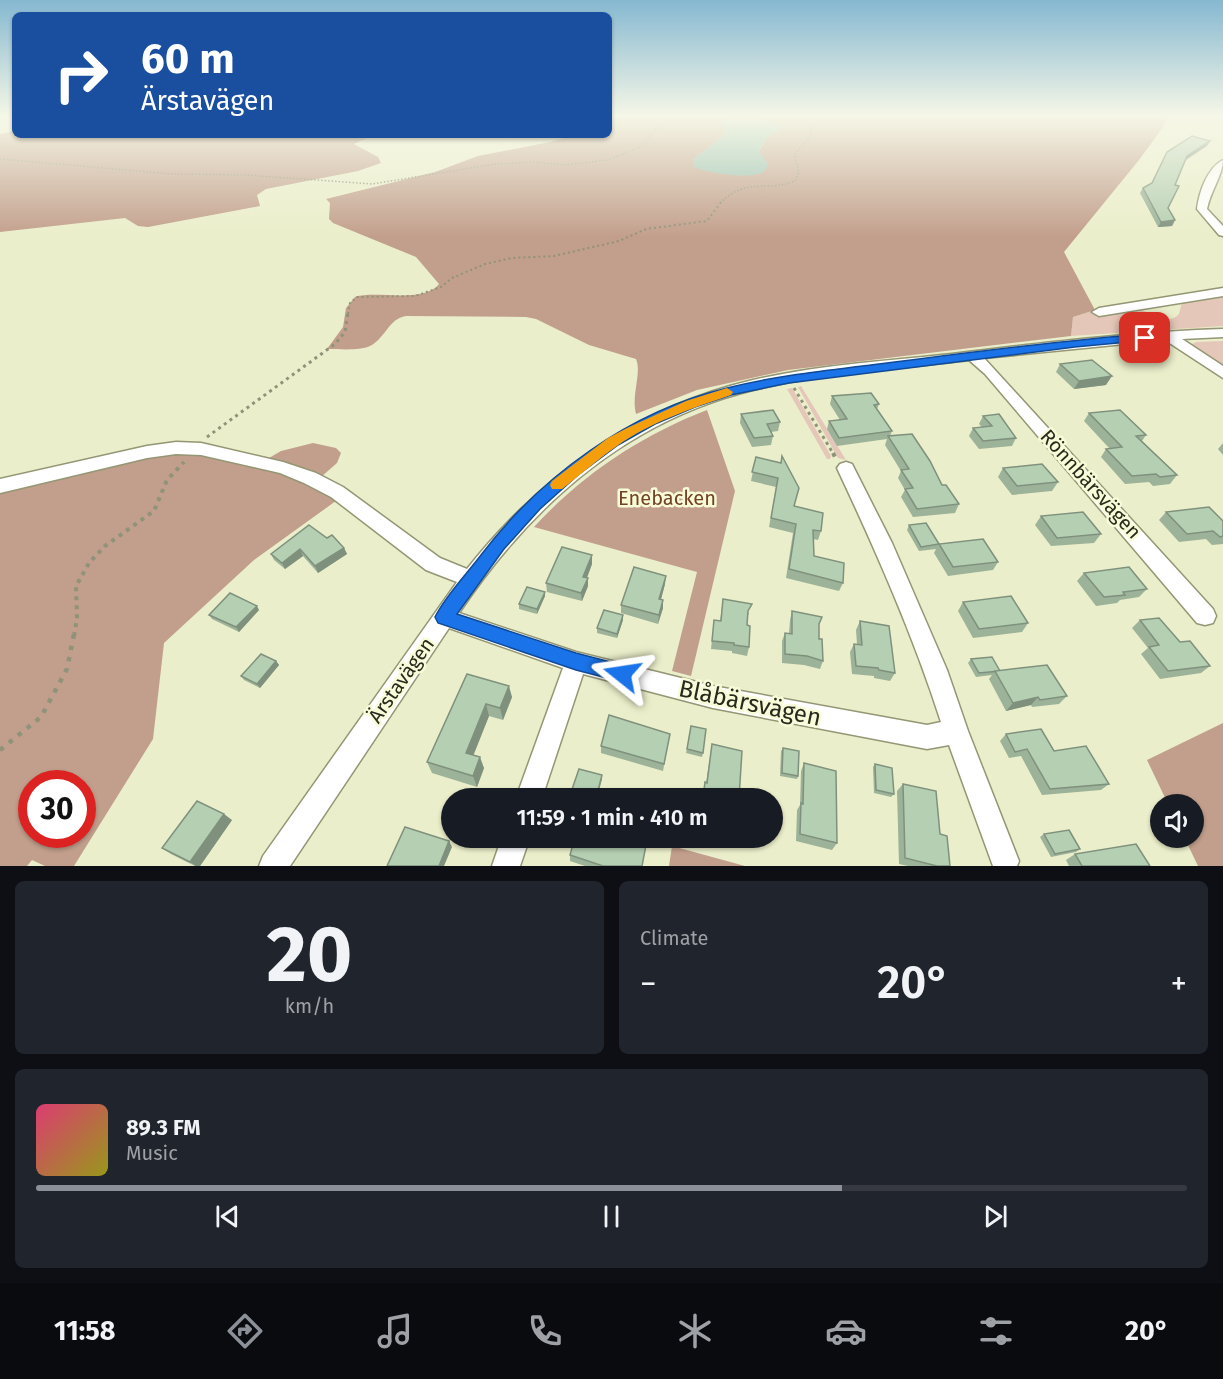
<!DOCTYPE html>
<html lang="en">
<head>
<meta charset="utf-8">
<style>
	body { margin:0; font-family:"Fira Sans",sans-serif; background:#20242c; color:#f1f3f6; height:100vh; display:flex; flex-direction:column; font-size:22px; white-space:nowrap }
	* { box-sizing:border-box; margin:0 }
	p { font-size:20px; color:#9ea1a6 }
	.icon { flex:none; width:33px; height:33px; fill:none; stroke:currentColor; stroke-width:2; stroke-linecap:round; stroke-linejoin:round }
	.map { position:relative; height:866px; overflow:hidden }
	.panel { display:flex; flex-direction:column; gap:15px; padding:15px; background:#0d0f14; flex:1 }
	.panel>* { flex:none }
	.banner { position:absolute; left:12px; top:12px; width:600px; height:126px; border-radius:9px; box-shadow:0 2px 4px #0004; background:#1a4fa0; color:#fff; overflow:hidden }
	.buttons { position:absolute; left:1150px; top:794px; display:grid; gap:12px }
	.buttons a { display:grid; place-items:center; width:54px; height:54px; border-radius:50%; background:#171b24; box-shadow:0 2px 4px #0004; font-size:30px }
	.speed { position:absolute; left:18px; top:770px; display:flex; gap:12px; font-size:30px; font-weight:700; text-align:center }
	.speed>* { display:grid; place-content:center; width:78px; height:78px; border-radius:50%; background:#171b24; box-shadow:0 2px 4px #0004; line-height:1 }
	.speed .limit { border:9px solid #d22; background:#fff; color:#111 }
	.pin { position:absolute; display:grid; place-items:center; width:51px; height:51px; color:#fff; margin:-26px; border-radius:12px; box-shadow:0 3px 9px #0006 }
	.me { position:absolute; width:66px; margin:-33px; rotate:285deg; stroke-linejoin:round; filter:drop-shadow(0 0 4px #0008) }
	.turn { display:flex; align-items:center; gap:21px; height:126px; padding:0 30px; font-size:27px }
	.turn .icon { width:78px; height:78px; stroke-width:2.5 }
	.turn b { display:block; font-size:42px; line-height:51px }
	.big { font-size:45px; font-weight:600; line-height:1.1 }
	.panel .tile { flex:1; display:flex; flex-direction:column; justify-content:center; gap:9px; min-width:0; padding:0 21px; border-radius:9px; background:#20242c }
	.panel .dial { align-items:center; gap:0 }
	.dial b { font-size:78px; line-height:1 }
	.song { display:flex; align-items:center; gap:18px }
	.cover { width:72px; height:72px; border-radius:9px; background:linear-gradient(135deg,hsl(340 70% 55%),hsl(60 70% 35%)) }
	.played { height:6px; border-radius:3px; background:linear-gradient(90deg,#8c9099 70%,#363941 70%) }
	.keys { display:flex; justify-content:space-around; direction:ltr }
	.heat { display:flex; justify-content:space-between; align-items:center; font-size:33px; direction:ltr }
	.panel .tiles { flex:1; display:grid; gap:15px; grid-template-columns:1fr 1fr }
	.tile:last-child { grid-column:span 2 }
	.trip { position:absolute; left:441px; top:788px; width:342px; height:60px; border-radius:30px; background:#171b24; box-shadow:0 2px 4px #0004; font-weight:600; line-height:60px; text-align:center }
	.tab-bar { display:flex; height:96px; justify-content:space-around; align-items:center; background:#090b0e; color:#9ea1a6 }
	.tab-bar .icon { width:42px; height:42px }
	.tab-bar .active { color:#8c9099 }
	.tab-bar b { font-size:27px; color:#f1f3f6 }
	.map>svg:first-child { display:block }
	.green { fill:#e4c7b8 }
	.forest { fill:#c29f8c; fill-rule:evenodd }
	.water { fill:#92bdaf }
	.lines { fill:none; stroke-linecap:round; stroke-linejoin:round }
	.minor-casing { stroke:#949674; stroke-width:3 }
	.path-far4 { stroke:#909279; stroke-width:1.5; stroke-dasharray:1.5 2; stroke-linecap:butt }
	.path-far3 { stroke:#909279; stroke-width:2; stroke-dasharray:2 3; stroke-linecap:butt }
	.path-far2 { stroke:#909279; stroke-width:3; stroke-dasharray:3 4; stroke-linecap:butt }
	.path-far1 { stroke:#909279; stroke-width:4; stroke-dasharray:4 5; stroke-linecap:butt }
	.path { stroke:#909279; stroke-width:4.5; stroke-dasharray:4.5 7; stroke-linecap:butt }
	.minor { fill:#fff; fill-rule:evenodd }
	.wall { fill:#9cb299 }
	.shaded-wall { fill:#7f917d }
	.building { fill:#b5cfb2; stroke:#7f917d; stroke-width:1.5 }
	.route { fill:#1a73e8; stroke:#114b97; stroke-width:1.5 }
	.slow { fill:#f59e0b }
	.labels { text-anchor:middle; stroke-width:5; stroke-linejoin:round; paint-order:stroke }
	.street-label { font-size:20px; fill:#292a1d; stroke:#f8fbd7 }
	.park-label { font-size:20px; fill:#734226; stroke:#f8fbd7 }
	.near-street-label { font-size:24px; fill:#292a1d; stroke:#f8fbd7 }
</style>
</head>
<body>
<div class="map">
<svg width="1223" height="866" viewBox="0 0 1223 866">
	<rect width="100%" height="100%" fill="#ebeeca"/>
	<!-- green -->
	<g class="green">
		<path d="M1223 295V326L1071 336 1073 317 1095 310 1097 316C1109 313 1123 308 1135 309 1149 309 1166 328 1179 314L1182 302Z"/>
		<path d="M1223 341V370L1190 345 1196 342Z"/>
		<path d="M801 386 846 460 838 458 798 387Z"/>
		<path d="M792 388 831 456 830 459H827L787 389Z"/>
	</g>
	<!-- forest -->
	<g class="forest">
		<path d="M613 116H1168L1163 127 1139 160 1064 252 1095 310 1073 317 1071 336 788 370 697 390 636 414C631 395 642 373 636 359L589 345 536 319 526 317 406 316C388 319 386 338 370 346 359 351 340 349 327 349L343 327 346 308 355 297C376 290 424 304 439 284L416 257 333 223 329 219 330 203 326 199 435 172 478 156 550 142 574 135H609V118ZM723 125 780 127V130L767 137 746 175 693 160 722 137 725 133Z"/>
		<path d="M15 131V135H373L354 144 378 157 381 163 358 171 266 189 257 195 260 206 148 227 138 226 125 218 0 232V134Z"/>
		<path d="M707 410 735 491 691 676 672 671 697 572 534 527C583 474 640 436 707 410Z"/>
		<path d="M313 443 336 448 341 453 337 463 321 477 269 458 281 451Z"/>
		<path d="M192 451 290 475 340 498 254 560 164 643 153 739 74 866H45L32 860 27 866H0V490L133 459ZM32 783H82V834H32Z"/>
		<path d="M1223 723V866H1198L1184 837H1194V804H1168L1147 760Z"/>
		<path d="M672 846 745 866H669Z"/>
	</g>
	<!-- water -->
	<path class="water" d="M733 119 767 120 780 126V130L767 137 759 151 768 164C766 168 767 170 763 172 752 180 704 173 693 166V160L722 137 725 133 721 122Z"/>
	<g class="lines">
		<!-- minor casing -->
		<g class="minor-casing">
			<g id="minor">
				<path d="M1223 160C1223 175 1210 192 1207 209L1223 226V236L1219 235 1197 209C1199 193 1207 168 1223 160Z"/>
				<path d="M1223 288V296L1099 316 1092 312 1099 308Z"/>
				<path d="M1223 329V337L1182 339 1223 366V378L1165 340 984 358 1213 609 1216 616 1213 623 1205 625 1197 623 985 374 969 360C897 369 823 373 753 390 626 421 530 507 459 613L576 652 713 686 927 725 941 722C913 635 876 551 837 468L840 464 846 462 852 464 892 543 947 670 968 731 1019 861 1017 866H993L949 745 927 749 713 708 583 674 542 798H516L563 668 449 628 290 866H259L263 856 457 582 426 570 331 497 304 483 280 473 201 455 176 454 147 458 0 493V479L147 446 176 442 201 443 283 462 316 473 343 487 440 558 467 569C541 475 637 407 753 380 818 365 885 361 952 354 1042 343 1132 332 1223 329Z"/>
				<path d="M502 837H530L520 866H492Z"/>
			</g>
		</g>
		<!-- path-far4 -->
		<g class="path-far4">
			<path d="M0 159 172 174 246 175 372 184 495 164 533 162 565 165 608 160 643 146 653 132 678 116"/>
			<path d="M720 203C748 176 766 193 795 181L799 172 794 155 811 135 810 116"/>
		</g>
		<!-- path-far3 -->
		<path class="path-far3" d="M348 314 350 303 357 297 415 296 441 287 452 278 485 264 512 258 554 256 619 241 646 229 707 221 721 202"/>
		<!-- path-far2 -->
		<g class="path-far2">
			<path d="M794 388 834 455"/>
			<path d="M207 437 335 344 345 332 348 312"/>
		</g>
		<!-- path-far1 -->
		<g class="path-far1">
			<path d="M833 453 835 457"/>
			<path d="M74 636 77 618 76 586 89 563 105 546 154 511 167 480 184 462"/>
		</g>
		<!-- path -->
		<path class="path" d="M0 750 41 717 67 669 74 634"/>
		<!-- minor -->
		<use href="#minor" class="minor"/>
	</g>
	<!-- wall -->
	<g class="wall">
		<path d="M1207 146 1185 161 1175 185 1168 208 1175 220 1172 226 1158 227 1140 193 1143 188 1152 183Z"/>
		<path d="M1060 364 1106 385 1074 389 1056 372Z"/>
		<path d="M832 396 879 404 877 409 892 431 890 436 942 485 959 504 955 513 913 517 901 497 905 490 898 478 901 471 885 445 887 439 837 446 827 429 829 421 840 420 830 404Z"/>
		<path d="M1089 413 1146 435 1142 441 1177 475 1170 484 1153 486 1149 482 1125 484 1101 457 1106 449 1109 448 1084 421Z"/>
		<path d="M741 414 780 422 778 431 771 432 773 436 771 445 752 447 740 423Z"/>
		<path d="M983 416 1016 438 1012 446 979 449 969 436 973 428 982 427 979 424Z"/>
		<path d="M1223 443V455L1218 449Z"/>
		<path d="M782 456 794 506 821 531 818 540 813 539 814 556 843 583 839 591 786 578 793 533 769 527 776 487 751 481 756 457 781 463Z"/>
		<path d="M1003 468 1058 482 1052 491 1012 495 998 477Z"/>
		<path d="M1166 512 1223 521V544L1212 545 1206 539 1179 542 1159 520Z"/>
		<path d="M1041 516 1101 534 1094 543 1051 546 1035 525Z"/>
		<path d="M909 525 939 544 998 562 993 570 948 576 934 553 936 549 919 551 907 530Z"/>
		<path d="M327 538 344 548 347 554 318 573 303 556 285 569 274 560 271 554Z"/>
		<path d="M592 555V564L587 578 588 586 582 601 547 592 546 583Z"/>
		<path d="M1084 573 1147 589 1139 597 1120 600 1117 603 1096 606 1077 581Z"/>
		<path d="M665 584 661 599 663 608 658 624 621 613V605Z"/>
		<path d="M545 592V596L537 614 519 609V604Z"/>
		<path d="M723 599 749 613 747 616V625L749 647 747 656 732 653V651L711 649 714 620 720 621Z"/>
		<path d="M963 602 1028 623 1022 632 973 638 958 611Z"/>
		<path d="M259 610 239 632 212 619 209 615Z"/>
		<path d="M792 611 819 625V639L823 661 820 669 804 665 782 663V641L785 633H789L790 620Z"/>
		<path d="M623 620 617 638 597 633V628Z"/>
		<path d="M1140 620 1180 642 1210 666 1201 673 1160 679 1141 654 1148 648 1132 628Z"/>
		<path d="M860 621 895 673 890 681 874 678V676L852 674 850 652 854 644H857L856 630Z"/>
		<path d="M971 659 1000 671 1067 696 1059 704 1032 707 1031 705 1006 711 989 679 992 675 976 677 968 663Z"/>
		<path d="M276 661 279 665 260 688 244 680 241 676Z"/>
		<path d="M467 674 512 697 503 720 489 716 473 755 484 768 477 787 432 773 427 762Z"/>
		<path d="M691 726 703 753 702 757 686 753Z"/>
		<path d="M670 734 663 771 601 753V746Z"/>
		<path d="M1006 734 1054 751 1109 784 1101 790 1042 795 1021 756 1009 758 1000 741Z"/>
		<path d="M712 744 739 798H702L705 782 706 783Z"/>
		<path d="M783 748 798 776 797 779 780 776 781 751Z"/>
		<path d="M804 763 837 843 832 850 796 841 797 810 800 805 801 771Z"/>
		<path d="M875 764 894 794 891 797 874 793 873 767Z"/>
		<path d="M903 784 940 834 950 866H908L899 864 897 791Z"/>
		<path d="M232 820 200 866H195L171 854 162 848Z"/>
		<path d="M1044 834 1080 849 1076 852 1051 857 1040 837Z"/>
		<path d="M646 846 642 866H585L570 861V855Z"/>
		<path d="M1075 854 1150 866H1069L1066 860Z"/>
	</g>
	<!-- shaded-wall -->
	<g class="shaded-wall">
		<path d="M1210 141 1207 146 1184 161 1187 156Z"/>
		<path d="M1175 220 1172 226 1158 227 1161 222Z"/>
		<path d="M1112 376 1106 385 1074 389 1079 381Z"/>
		<path d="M344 548 347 554 318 573 315 566Z"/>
		<path d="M300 549 303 556 285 569 282 563Z"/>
		<path d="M592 555V564L584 585 583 577Z"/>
		<path d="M666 576 665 584 659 607V599Z"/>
		<path d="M588 578V586L582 601 581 593Z"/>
		<path d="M545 592V596L537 614V609Z"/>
		<path d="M663 600V608L658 624 659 615Z"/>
		<path d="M257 606 259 610 239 632 236 627Z"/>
		<path d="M623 615V620L617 638V634Z"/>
		<path d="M276 661 279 665 260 688 257 684Z"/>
		<path d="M509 686 512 697 503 720 500 708Z"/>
		<path d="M1038 697 1031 705 1006 711 1013 703Z"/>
		<path d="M486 704 489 716 470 764 466 753Z"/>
		<path d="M480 757 484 768 477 787 473 776Z"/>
		<path d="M602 775V779L597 798H596Z"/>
		<path d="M224 814 232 820 200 866H196L190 862Z"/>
		<path d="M449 841 452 847 444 866H439Z"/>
	</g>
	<!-- building -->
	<g class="building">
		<path d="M1192 136 1210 141 1187 156 1175 185 1179 186 1168 208 1175 220 1161 222 1143 188 1152 183 1167 152Z"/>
		<path d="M1092 360 1112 376 1079 381 1060 364Z"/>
		<path d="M871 393 879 404 874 405 892 431 839 438 829 421 847 419 832 396Z"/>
		<path d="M773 410 780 422 767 424 773 436 754 438 741 414Z"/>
		<path d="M1120 410 1146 435 1136 436 1177 475 1160 477 1156 474 1132 476 1106 449 1122 447 1089 413Z"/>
		<path d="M999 414 1016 438 983 441 973 428 992 426 983 416Z"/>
		<path d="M912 434 930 461 942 485H946L959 504 917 509 905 489 913 488 901 470 909 469 888 436Z"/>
		<path d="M782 456 799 488 794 506 823 513 821 531 813 530 814 556 844 563 843 583 789 569 796 524 771 518 778 478 752 472 756 457 781 463Z"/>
		<path d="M1042 464 1058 482 1017 486 1003 468Z"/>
		<path d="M1209 507 1223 521V536L1220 537 1213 531 1187 534 1166 512Z"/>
		<path d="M1083 512 1101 534 1057 538 1041 516Z"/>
		<path d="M926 523 939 544 921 547 909 525Z"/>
		<path d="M309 525 327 538 332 535 344 548 315 566 300 549 282 563 271 554Z"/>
		<path d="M983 539 998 562 953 567 939 544Z"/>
		<path d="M562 547 592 555 583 577 588 578 581 593 546 583Z"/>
		<path d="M634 567 666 576 659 599 663 600 659 615 621 605Z"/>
		<path d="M1129 567 1147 589 1123 592 1125 595 1104 597 1084 573Z"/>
		<path d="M527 587 545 592 537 609 519 604Z"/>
		<path d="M230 593 257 606 236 627 209 615Z"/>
		<path d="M1011 596 1028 623 979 629 963 602Z"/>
		<path d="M723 599 752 604 748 611 747 625 750 626 749 647 734 645V643L712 641 714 620 721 621Z"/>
		<path d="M604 610 623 615 617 634 597 628Z"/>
		<path d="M792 611 822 617 819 624V639H822L823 661 807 656 785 654V633L792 634Z"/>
		<path d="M1159 618 1180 642 1190 641 1210 666 1168 671 1149 647 1159 645 1140 620Z"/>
		<path d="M860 621 889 626 895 673 879 670 878 668 856 666 854 644 862 645Z"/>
		<path d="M261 654 276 661 257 684 241 676Z"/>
		<path d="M992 657 1000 671 979 673 971 659Z"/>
		<path d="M1047 665 1067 696 1040 700 1038 697 1013 703 995 671Z"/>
		<path d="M467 674 509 686 500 708 486 704 466 753 480 757 473 776 427 762Z"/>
		<path d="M609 715 670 734 664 764 601 746Z"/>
		<path d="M691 726 706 729 703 753 687 749Z"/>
		<path d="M1041 729 1054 751 1086 746 1109 784 1050 789 1027 749 1015 752 1006 734Z"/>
		<path d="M712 744 742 751 739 798H703L705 782 707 783Z"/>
		<path d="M783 748 799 751 798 776 782 773Z"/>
		<path d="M804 763 836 771 837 843 800 834 801 803 803 804Z"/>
		<path d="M875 764 892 768 894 794 876 790Z"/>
		<path d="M579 769 602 775 596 798H569Z"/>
		<path d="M903 784 936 791 940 834 947 836 950 866H937L905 858Z"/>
		<path d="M197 801 224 814 190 862 162 848Z"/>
		<path d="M405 827 449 841 439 866H387Z"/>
		<path d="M1069 830 1080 849 1055 854 1044 834Z"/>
		<path d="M575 837H639L647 840 642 866H603L570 855Z"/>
		<path d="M1136 844 1150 866H1082L1075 854Z"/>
	</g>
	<!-- sky -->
	<linearGradient id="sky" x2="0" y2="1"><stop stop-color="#85b8d1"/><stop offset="0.49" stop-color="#f6f7e7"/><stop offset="1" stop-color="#f6f7e7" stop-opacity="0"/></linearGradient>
	<rect width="1223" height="237" fill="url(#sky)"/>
	<!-- route -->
	<path class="route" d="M1145 334 1149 335V340L1075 347 789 383 731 395 695 407 655 424 618 445 578 475 540 509 504 549 457 614 576 653 622 665 628 667 631 674 628 680 622 682 576 670 438 623 435 617C446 595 466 575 481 555 541 476 630 411 727 388 787 373 850 368 911 360 989 350 1067 340 1145 334Z"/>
	<!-- slow -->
	<path class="slow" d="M727 388 733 392 731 395C693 408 650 422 617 446 598 459 580 475 562 489H552L550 485 552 481 608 438 627 428 686 401Z"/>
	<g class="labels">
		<!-- street labels -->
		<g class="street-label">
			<text transform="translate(1091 484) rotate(48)" y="7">Rönnbärsvägen</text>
			<text transform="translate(401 680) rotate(-55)" y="7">Ärstavägen</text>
		</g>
		<!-- park labels -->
		<g class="park-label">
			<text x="667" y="505">Enebacken</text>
		</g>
		<!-- near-street labels -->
		<g class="near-street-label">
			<text transform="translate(750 703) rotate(12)" y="8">Blåbärsvägen</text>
		</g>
	</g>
</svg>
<div class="buttons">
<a><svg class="icon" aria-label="sound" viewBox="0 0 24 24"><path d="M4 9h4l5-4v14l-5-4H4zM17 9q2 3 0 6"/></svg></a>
</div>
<div class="speed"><div class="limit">30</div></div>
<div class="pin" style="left:1145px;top:338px;background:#d93025"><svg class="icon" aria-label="arrive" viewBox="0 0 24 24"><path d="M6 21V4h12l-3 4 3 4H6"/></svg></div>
<svg class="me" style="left:622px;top:674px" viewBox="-20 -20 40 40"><path d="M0-17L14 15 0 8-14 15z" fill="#1a73e8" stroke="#fff" stroke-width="4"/></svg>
<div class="trip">11:59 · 1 min · 410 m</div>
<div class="banner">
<div class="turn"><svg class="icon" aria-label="right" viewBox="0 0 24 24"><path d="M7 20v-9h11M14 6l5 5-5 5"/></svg><div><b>60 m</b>Ärstavägen</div></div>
</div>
</div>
<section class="panel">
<div class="tiles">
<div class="tile dial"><b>20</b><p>km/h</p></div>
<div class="tile"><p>Climate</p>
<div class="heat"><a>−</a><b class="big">20°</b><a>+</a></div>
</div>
<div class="tile">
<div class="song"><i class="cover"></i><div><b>89.3 FM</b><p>Music</p></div></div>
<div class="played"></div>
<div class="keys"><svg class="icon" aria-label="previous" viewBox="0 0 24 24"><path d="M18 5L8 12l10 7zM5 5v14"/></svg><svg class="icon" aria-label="pause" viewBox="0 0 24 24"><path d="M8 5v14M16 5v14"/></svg><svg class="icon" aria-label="next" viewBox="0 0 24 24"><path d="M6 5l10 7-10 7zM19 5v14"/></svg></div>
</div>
</div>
</section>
<nav class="tab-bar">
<b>11:58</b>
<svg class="icon active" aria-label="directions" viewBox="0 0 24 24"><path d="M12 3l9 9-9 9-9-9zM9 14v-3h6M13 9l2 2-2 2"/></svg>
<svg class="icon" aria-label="music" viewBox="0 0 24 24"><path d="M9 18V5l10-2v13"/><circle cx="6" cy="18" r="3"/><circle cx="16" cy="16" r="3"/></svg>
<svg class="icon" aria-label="phone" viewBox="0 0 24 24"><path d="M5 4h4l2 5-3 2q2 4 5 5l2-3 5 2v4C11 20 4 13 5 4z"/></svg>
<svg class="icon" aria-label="climate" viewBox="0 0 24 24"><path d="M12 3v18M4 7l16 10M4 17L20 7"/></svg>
<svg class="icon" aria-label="car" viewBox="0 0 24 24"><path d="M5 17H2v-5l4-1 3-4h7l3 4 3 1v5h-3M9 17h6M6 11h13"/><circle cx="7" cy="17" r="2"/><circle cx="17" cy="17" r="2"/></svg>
<svg class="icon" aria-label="filters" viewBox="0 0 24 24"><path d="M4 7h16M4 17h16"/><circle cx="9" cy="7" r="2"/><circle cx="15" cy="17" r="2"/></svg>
<b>20°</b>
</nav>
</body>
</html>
